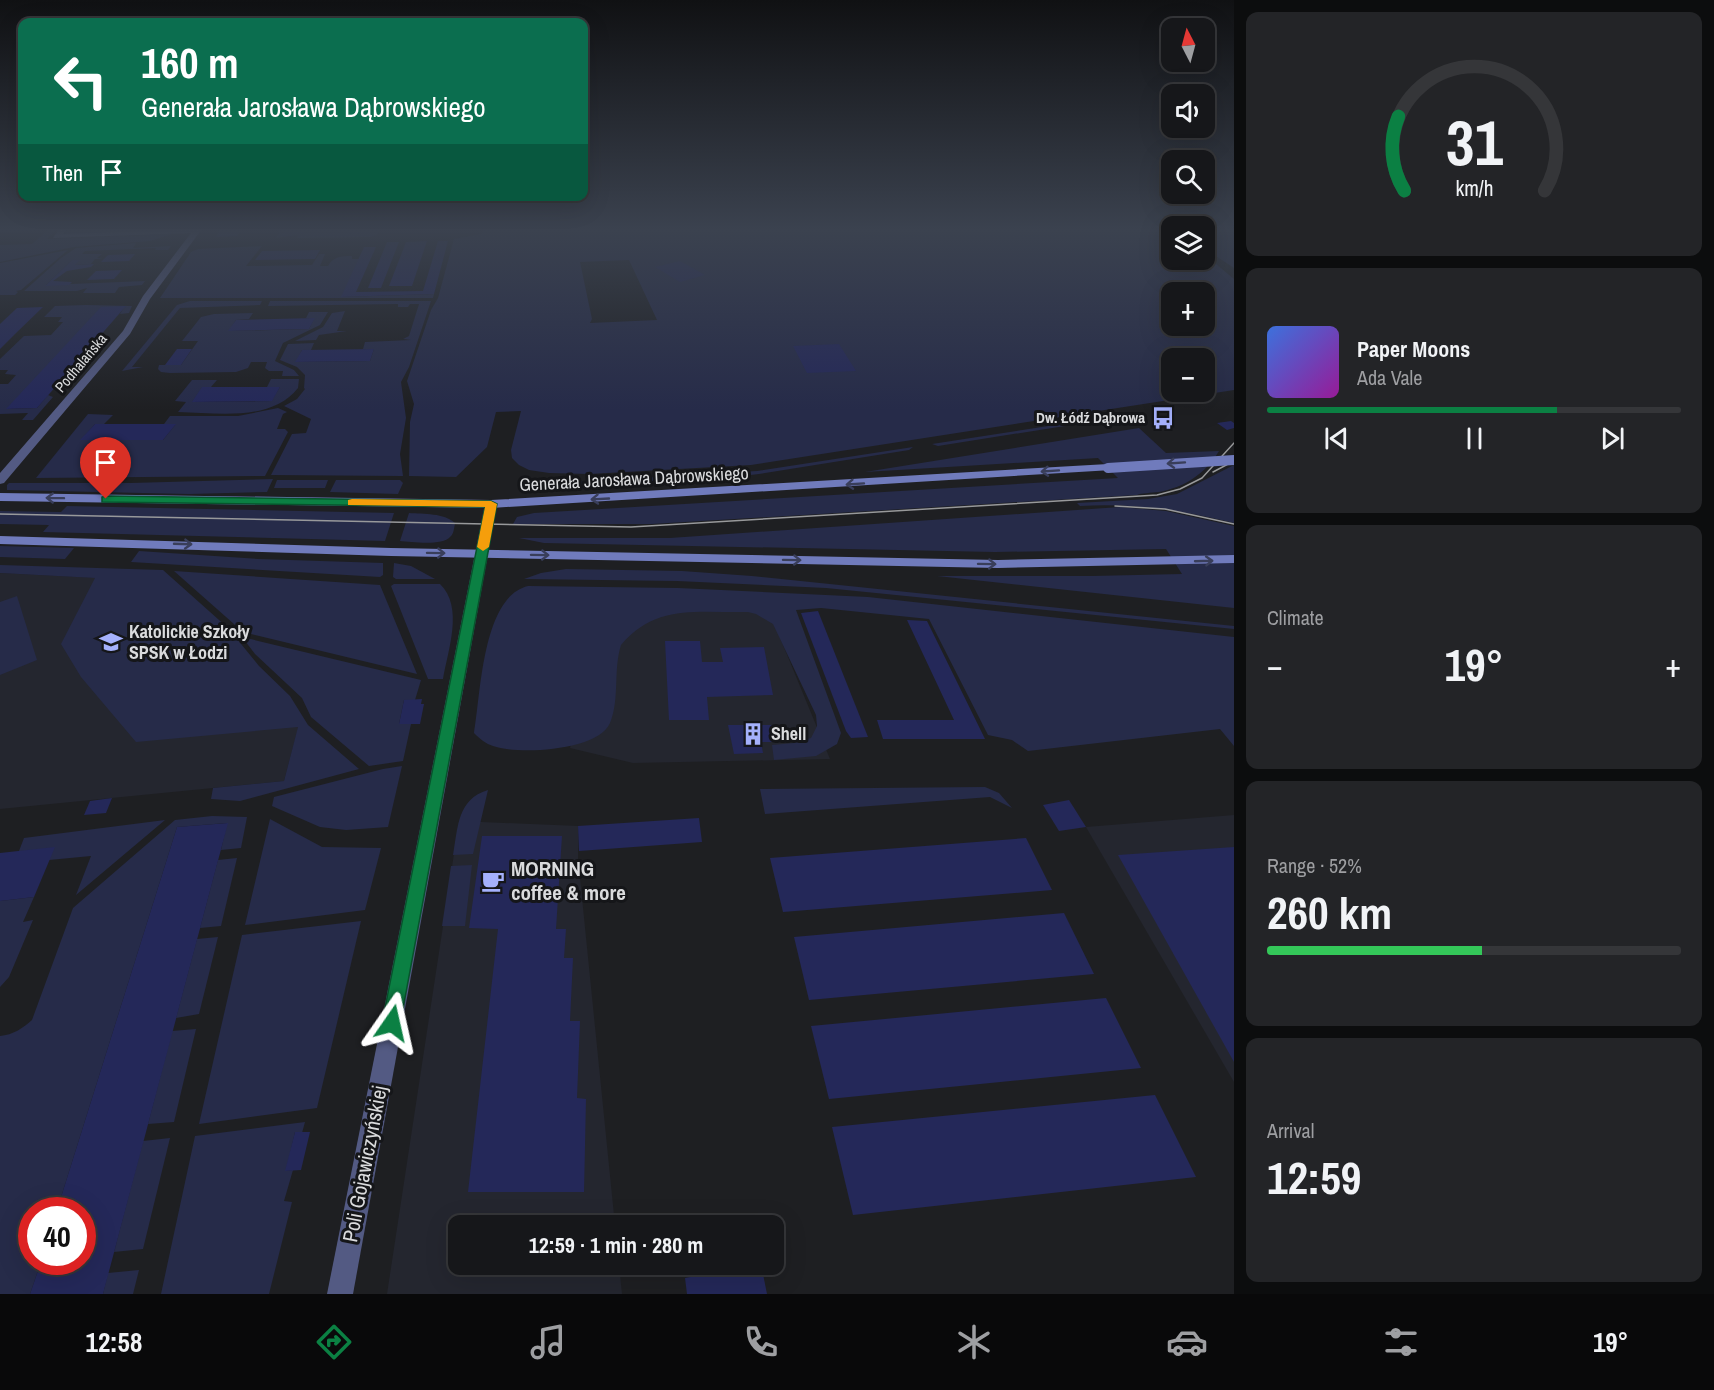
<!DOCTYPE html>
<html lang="en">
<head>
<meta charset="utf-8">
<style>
	body { margin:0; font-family:"Archivo Narrow",sans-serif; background:#232427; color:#f1f3f6; height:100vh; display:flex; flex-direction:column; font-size:22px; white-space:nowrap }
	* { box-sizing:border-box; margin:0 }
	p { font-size:20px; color:#9e9fa2 }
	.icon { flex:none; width:33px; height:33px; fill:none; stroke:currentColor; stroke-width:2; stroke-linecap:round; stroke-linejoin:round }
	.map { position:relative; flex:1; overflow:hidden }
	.panel { display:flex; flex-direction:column; gap:12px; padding:12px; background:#0c0d0e; width:480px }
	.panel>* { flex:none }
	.hud { position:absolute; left:18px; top:18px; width:570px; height:183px; border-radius:12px; box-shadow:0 6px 24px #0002,0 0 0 2px #353639; background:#0b6e4f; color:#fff; overflow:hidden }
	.needle { width:39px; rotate:354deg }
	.controls { position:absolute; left:1161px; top:18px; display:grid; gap:12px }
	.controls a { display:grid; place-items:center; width:54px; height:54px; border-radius:12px; background:#16171a; box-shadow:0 6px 24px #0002,0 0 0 2px #353639; font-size:30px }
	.speed { position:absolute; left:18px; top:1197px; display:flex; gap:12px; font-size:30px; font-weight:700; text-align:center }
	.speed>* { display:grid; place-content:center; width:78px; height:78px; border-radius:50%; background:#16171a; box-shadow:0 6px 24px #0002,0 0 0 2px #353639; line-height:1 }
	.speed .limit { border:9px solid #d22; background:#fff; color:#111 }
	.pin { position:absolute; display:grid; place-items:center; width:51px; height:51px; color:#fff; margin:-62px -26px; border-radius:50% 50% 50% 0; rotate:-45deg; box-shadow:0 0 6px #0007 }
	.pin .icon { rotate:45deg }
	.me { position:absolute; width:66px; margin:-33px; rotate:11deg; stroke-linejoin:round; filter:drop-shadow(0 0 4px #0008) }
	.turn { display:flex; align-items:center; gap:21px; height:126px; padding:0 24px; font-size:27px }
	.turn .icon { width:78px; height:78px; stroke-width:2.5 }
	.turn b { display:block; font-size:42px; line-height:51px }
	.then { display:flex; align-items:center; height:57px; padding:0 24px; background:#0003; gap:12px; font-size:22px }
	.big { font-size:45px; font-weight:800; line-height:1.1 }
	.panel .tile { flex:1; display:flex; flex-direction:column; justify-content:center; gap:9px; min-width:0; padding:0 21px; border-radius:12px; background:#232427 }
	.panel .dial { align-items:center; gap:0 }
	.dial svg { height:156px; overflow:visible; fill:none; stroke:#353639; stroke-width:7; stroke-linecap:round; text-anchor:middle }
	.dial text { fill:#f1f3f6; stroke:none }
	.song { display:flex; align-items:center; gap:18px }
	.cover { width:72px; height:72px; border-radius:9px; background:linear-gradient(135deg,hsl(220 70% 55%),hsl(300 70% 35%)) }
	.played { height:6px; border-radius:3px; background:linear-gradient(90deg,#0b8043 70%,#353639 70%) }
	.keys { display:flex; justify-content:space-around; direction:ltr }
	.heat { display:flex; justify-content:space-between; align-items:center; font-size:33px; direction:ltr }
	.charge { height:9px; border-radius:4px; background:linear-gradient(90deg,#34c759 52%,#353639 0) }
	.trip { position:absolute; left:448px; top:1215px; width:336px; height:60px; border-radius:12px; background:#16171a; box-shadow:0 6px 24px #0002,0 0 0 2px #353639; font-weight:800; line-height:60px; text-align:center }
	.tabs { display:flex; height:96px; justify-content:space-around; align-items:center; background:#09090a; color:#9e9fa2 }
	.tabs .icon { width:42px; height:42px }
	.tabs .active { color:#0b8043 }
	.tabs b { font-size:27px; color:#f1f3f6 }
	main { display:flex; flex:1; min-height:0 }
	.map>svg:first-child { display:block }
	.built { fill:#24262f }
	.green { fill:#262b49; fill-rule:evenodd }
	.building { fill:#242859 }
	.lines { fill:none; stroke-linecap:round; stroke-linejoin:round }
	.minor { fill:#535a83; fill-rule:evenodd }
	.tertiary { fill:#535a83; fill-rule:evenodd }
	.secondary { fill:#707bbc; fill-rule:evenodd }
	.tram { stroke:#98999b; stroke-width:1.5 }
	.secondary-bridge { stroke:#707bbc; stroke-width:10 }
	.oneway { stroke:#393e5a }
	.route { fill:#0b8043; stroke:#07532c; stroke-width:1.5 }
	.slow { fill:#f59e0b }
	.labels { text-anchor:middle; stroke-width:6; stroke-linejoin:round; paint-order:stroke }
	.far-street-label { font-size:15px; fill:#dadbdd; stroke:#151619 }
	.far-poi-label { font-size:15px; font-weight:bold; fill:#dadbdd; stroke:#151619; text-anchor:end }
	.street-label { font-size:18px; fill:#dadbdd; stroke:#151619 }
	.poi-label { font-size:18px; font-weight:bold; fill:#dadbdd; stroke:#151619; text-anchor:start }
	.near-poi-label { font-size:21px; font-weight:bold; fill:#dadbdd; stroke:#151619; text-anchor:start }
	.near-street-label { font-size:21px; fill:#dadbdd; stroke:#151619 }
</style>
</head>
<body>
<main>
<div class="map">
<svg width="1234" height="1294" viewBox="0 0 1234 1294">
	<rect width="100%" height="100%" fill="#1e1f22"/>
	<!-- built -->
	<g class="built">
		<path d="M0 573 157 581 299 725 284 781 0 809Z"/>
		<path d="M660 611H769L830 759 633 763 570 748 602 647Z"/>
		<path d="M1234 815V1082L1086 827Z"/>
		<path d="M459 821 578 826V858L615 1225 459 1226V1264L619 1265 622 1294H387Z"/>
	</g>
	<!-- green -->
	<g class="green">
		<path d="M0 229H57L47 239 172 234 150 241 74 247 0 262V245L32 244 48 230 0 232Z"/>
		<path d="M281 229H286L284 235 304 234 307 229H351L350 234 369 233 371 229H379L378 234 371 237 297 238 298 235 276 238Z"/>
		<path d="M483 229H1171L1172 260H1204L1205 229H1234V268L1216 256H1210V259L1234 279V390L751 465 589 474 549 473 529 470 519 465 512 458 511 450 521 411 496 412 487 447 456 477 409 476 410 422 414 404 407 381 431 310 438 298 454 239 482 234ZM629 260 657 320 590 323 592 319 580 262ZM1172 292H1204V326H1172ZM1172 358H1204V392H1172Z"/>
		<path d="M136 243 133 248 171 246 168 250H155L156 248 85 251 82 254H102L97 258 103 259H95L91 264 75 265 79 260H72L46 285 145 281 142 285 119 287 115 293H83L87 288 77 291H24L61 258 76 248Z"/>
		<path d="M262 246 246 266 312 265 319 254H325L320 266H328C333 256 343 256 352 256V259H359L342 297 434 294 433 298H160L191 252 198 249Z"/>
		<path d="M68 250 21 290 16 291 18 292 15 295H0V263Z"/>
		<path d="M190 301H262L260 305 180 308 132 367H143L122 371 177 305Z"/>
		<path d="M270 301H431L409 367 401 382 406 418 400 454 403 476 271 475 292 434 306 433 311 419 284 406 297 399 305 389 304 388 305 375 297 367 280 360 288 344 314 343 311 350H302L296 362 370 361 374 349H363L365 342 411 340 403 339 409 336 419 304H410L408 307H398V304L268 306Z"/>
		<path d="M86 305 132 306 129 313 120 314 125 306 7 409 37 408 48 395 53 397 33 420H22L28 413 0 414V384H8L16 375 5 374 8 370H0V359L24 336 51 335 63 322H58L62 317H44L55 306Z"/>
		<path d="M345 311 337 331H347L319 335 316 340 295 341 323 327 332 313Z"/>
		<path d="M309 312H328L320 325 283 343 275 361 294 370 299 376H282L283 371H269L265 368 267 362H251L248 368 236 372 170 373 161 372 158 369 159 365H181L198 341H182L201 317 214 314 253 313 249 319 236 320 229 331 309 329 314 319 306 318Z"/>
		<path d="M271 379H299L298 388C271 422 218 413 178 412L186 402 175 401 192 380H217L211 387 193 402 271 401 280 387H267Z"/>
		<path d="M278 408 287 412 283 414 277 429H285L288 432 265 476 36 478 88 414 113 415 104 424H95L81 440H163L175 425 164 424 170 416H238Z"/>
		<path d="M1125 414 1128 416 938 446 932 444Z"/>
		<path d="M1139 428 1166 453 1219 451C1205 474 1185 487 1159 492 1151 493 1141 493 1137 495L651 524H513L517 517 534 513 1118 478 1098 458 865 472Z"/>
		<path d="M913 447 909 450 759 474 682 483 581 489 540 484 757 471Z"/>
		<path d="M1234 465V523C1180 510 1135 503 1080 506L1077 503 1148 499 1177 494Z"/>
		<path d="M273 479 267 492 189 494 7 490V485L9 483H131Z"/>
		<path d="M277 480H328L325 488H274Z"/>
		<path d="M336 480H400L403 483 398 494 330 492Z"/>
		<path d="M67 506 394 513 385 541 43 532 49 525 0 524V511L61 512Z"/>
		<path d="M1120 507 1166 511 1234 526V608L937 576H1092L1182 574 1166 549 995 552 544 543 519 538H670Z"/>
		<path d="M409 513C424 514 444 513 455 523 454 528 454 534 450 537 443 546 411 542 400 541Z"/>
		<path d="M0 546 74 548 65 559 0 557Z"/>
		<path d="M139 551 258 559 383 563V575L380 577 131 562Z"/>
		<path d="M394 563 411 566 435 579H396L393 577Z"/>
		<path d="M0 565 163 570 228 628 259 666 290 696 308 725 359 769 240 801 211 799 213 788 284 781 298 727 136 742 81 677 61 644 95 578 0 573Z"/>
		<path d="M566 569 682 571 752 576 1234 626V629L826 588 677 581 524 579 541 573Z"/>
		<path d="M174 571 380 585 417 674 243 632Z"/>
		<path d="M394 584H440C464 607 448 650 443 679H428L391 586Z"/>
		<path d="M528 586 678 588 868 597 1234 637V746L1220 729 1028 751 1012 740 988 735 929 619 821 608 796 610 841 733 837 744 816 756 774 760 772 745 794 743 811 738 817 726 816 715 773 624 756 614 748 612C699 613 656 603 621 645 613 670 620 699 610 723 598 751 518 755 493 746 486 744 480 739 474 733 481 694 482 597 528 586Z"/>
		<path d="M17 596 37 660 0 675V602Z"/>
		<path d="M242 637 421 680 415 700H404L399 724H411L403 761 369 766 311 717 302 698 255 654Z"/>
		<path d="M402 766 388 827 346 830 320 827 272 806 274 797 383 769Z"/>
		<path d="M985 787 999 793 1012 808 990 797 765 814 760 789Z"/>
		<path d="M488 790 473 854 453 855C458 828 457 799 488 790Z"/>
		<path d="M212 816 247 817 241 848 221 850 227 823 177 827 57 1210H32V1262H41L30 1294H0V1036C13 1035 23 1028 32 1020L73 908 175 820Z"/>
		<path d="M270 819 322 847 381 848 365 910 245 925Z"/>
		<path d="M165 820 76 895 91 856 49 860 19 851 24 838Z"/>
		<path d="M237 858 221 926 200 928 218 860Z"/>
		<path d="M472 865 465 926H442L451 866Z"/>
		<path d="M34 897 23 922 33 920 9 977 0 987V901Z"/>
		<path d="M361 921 317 1108 199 1124 242 935Z"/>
		<path d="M218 937 199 1014 176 1018 197 939Z"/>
		<path d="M196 1029 174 1122 148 1124 172 1031Z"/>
		<path d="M305 1122 302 1133 295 1132 286 1171 293 1170 284 1201 292 1202 269 1294H161L195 1136Z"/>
		<path d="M170 1138 143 1249 114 1252 143 1141Z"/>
		<path d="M139 1270 133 1294H103L108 1273Z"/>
	</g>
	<!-- building -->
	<g class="building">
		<path d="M69 229H156L153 232 62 236Z"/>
		<path d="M221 229H241L237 236 216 237Z"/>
		<path d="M286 229H307L304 234 283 235Z"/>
		<path d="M351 229H371L370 233 349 234Z"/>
		<path d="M427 241 412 286H389L406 242Z"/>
		<path d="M438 241H448L434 294 341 297 364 247H376L356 292 423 291Z"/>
		<path d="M387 242H399L381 288H368Z"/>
		<path d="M320 250 315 259 255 260 262 251Z"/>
		<path d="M135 254 129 261 101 262 108 255Z"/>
		<path d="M72 260H80L75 265 94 264 91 267 67 271 53 281 72 282 69 285 45 286Z"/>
		<path d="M680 261 705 275 680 282 655 267Z"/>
		<path d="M122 270 114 279 87 280 96 271Z"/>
		<path d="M126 306 37 408 6 409 101 307Z"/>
		<path d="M43 307 15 334 0 349V324L17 308Z"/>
		<path d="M315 318 309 329 228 331 236 320Z"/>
		<path d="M839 344 856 371 807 373 793 346Z"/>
		<path d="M177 349H192L181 365H165Z"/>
		<path d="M374 349 370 361 295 362 302 350Z"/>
		<path d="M202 387H280L272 401 192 402Z"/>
		<path d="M1231 421 1234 423V428L1227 430 1217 423Z"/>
		<path d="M95 424H176L163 440H80Z"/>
		<path d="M818 611 868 737 851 738 846 731 801 613Z"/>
		<path d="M907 620 927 621 985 739H883L877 720H954Z"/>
		<path d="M665 641H700L702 662H723L720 648 764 647 773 695 707 697 709 720H669Z"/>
		<path d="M422 699 421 704H424L420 724H399L404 700Z"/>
		<path d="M728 725H775L778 742H761L763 753 734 754Z"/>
		<path d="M112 798 106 813 84 815 90 801Z"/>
		<path d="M1069 800 1086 827 1059 831 1043 805Z"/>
		<path d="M699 818 702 842 579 851 578 826Z"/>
		<path d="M228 823 103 1294H30L41 1262H82V1210H57L177 827Z"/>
		<path d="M482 836H562L556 929H566L564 958H573L570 1021H580L577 1098 586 1099 584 1192H468L498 929 469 928Z"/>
		<path d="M1026 838 1052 890 783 912 770 858Z"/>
		<path d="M55 847 34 897 0 901V853Z"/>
		<path d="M1234 847V1062L1118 855Z"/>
		<path d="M1064 913 1094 974 809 1000 794 937Z"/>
		<path d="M1106 998 1141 1068 829 1099 811 1026Z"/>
		<path d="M1155 1095 1196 1177 853 1215 832 1127Z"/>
		<path d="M295 1132H310L301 1170 285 1171Z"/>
		<path d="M761 1264 767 1294H687L685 1278Z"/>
	</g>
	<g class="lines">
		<!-- minor -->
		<path class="minor" d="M59 229H67L63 234 202 229 150 299 130 334 4 483 0 484V473L123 331 143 296 191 233 53 238Z"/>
		<!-- tertiary -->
		<path class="tertiary" d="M491 500 497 504 353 1294H327L485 504Z"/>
		<!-- secondary -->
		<g class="secondary">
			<path d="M1108 464 1112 466V470L491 508 0 501V493L491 500Z"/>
			<path d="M0 536 391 548 998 560 1234 555V563L998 568 391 556 0 544Z"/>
		</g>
		<!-- tram -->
		<g class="tram">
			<path d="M1213 472 1234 461"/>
			<path d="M1115 506 1165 509 1234 524"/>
			<path d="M0 514 631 527 1157 495 1180 489 1202 478 1234 443"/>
		</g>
		<!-- secondary-bridge -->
		<path class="secondary-bridge" d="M1108 468 1234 460"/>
	</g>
	<!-- one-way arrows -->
	<defs><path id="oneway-shaft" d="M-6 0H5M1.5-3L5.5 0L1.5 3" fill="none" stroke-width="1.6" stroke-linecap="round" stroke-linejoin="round" transform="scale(1.5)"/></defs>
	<g class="oneway">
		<use href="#oneway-shaft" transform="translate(1176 463) rotate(176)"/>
		<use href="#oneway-shaft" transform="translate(1050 471) rotate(176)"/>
		<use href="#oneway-shaft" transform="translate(855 484) rotate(176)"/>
		<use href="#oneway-shaft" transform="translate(55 498) rotate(-179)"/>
		<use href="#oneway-shaft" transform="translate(600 499) rotate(177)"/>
		<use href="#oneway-shaft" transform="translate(183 544) rotate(2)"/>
		<use href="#oneway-shaft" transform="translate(436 553) rotate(1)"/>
		<use href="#oneway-shaft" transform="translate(540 555) rotate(1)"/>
		<use href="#oneway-shaft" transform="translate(792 560) rotate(1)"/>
		<use href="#oneway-shaft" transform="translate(1204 561) rotate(-2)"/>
		<use href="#oneway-shaft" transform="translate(987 564) rotate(1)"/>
	</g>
	<!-- sky -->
	<linearGradient id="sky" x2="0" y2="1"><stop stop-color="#101113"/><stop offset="0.56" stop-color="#3b424f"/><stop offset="1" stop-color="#3b424f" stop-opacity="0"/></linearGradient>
	<rect width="1234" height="410" fill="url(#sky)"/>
	<!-- route -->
	<path class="route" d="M106 496 491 501 497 504 399 1030 392 1033 385 1030 382 1023 485 507 102 502V497Z"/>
	<!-- slow -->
	<path class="slow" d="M352 499 491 501 497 504 489 547 483 551 477 547 485 507 348 505V500Z"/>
	<!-- icons -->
	<defs>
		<g id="bus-bare" transform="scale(1.8)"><path d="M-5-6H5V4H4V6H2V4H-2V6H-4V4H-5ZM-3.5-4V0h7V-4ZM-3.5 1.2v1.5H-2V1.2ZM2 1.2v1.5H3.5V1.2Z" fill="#a5b1fc" stroke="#151619" stroke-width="2.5" paint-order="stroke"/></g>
		<g id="school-bare" transform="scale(1.8)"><path d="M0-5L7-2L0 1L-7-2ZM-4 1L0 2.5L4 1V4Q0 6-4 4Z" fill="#a5b1fc" stroke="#151619" stroke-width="2.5" paint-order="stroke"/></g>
		<g id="building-bare" transform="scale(1.8)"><path d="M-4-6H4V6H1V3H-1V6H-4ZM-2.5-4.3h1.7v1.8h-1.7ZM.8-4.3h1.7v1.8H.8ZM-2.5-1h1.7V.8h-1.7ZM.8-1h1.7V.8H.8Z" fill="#a5b1fc" stroke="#151619" stroke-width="2.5" paint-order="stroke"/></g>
		<g id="cafe-bare" transform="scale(1.8)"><path d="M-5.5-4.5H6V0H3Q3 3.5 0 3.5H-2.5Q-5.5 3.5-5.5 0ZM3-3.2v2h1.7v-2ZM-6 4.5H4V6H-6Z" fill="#a5b1fc" stroke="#151619" stroke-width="2.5" paint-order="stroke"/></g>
	</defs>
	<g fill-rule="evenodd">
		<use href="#bus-bare" x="1163" y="418"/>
		<use href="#school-bare" x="111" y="642"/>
		<use href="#building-bare" x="753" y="734"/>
		<use href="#cafe-bare" x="493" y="881"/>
	</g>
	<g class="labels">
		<!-- far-street labels -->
		<g class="far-street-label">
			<text transform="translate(81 363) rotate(-50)" y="5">Podhalańska</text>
		</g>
		<!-- far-poi labels -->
		<g class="far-poi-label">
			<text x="1145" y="423">Dw. Łódź Dąbrowa</text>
		</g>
		<!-- street labels -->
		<g class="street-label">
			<text transform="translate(634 479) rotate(-3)" y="6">Generała Jarosława Dąbrowskiego</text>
		</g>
		<!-- poi labels -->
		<g class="poi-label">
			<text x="129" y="638">Katolickie Szkoły<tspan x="129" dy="21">SPSK w Łodzi</tspan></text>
			<text x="771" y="740">Shell</text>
		</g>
		<!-- near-poi labels -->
		<g class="near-poi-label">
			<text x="511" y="876">MORNING<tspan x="511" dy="24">coffee &amp; more</tspan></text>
		</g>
		<!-- near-street labels -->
		<g class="near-street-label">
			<text transform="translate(365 1164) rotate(-79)" y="7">Poli Gojawiczyńskiej</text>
		</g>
	</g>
</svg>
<div class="controls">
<a><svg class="needle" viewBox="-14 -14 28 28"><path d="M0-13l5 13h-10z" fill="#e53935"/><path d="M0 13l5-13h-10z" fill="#9e9fa2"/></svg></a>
<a><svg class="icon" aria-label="sound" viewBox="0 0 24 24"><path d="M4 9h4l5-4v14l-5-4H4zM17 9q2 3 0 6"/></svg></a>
<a><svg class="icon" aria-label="search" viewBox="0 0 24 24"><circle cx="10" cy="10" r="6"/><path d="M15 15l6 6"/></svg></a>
<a><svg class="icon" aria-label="layers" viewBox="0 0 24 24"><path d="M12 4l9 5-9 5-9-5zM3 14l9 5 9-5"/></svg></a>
<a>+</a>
<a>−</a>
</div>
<div class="speed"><div class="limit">40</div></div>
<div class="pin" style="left:106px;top:499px;background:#d93025"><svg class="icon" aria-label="arrive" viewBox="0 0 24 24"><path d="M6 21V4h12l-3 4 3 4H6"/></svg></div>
<svg class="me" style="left:392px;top:1023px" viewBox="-20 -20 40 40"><path d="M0-17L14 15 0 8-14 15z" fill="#0b8043" stroke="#fff" stroke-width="4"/></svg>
<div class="trip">12:59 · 1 min · 280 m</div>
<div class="hud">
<div class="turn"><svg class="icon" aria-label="left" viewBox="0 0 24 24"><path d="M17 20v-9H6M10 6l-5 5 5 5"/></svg><div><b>160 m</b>Generała Jarosława Dąbrowskiego</div></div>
<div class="then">Then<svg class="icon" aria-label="arrive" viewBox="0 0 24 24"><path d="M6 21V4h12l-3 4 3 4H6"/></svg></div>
</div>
</div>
<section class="panel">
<div class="tile dial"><svg viewBox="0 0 100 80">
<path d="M14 69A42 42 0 1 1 86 69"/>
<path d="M14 69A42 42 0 0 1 11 31" stroke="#0b8043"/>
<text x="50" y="56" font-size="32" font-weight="700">31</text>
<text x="50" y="72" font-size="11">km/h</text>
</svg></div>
<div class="tile">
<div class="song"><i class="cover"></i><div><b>Paper Moons</b><p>Ada Vale</p></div></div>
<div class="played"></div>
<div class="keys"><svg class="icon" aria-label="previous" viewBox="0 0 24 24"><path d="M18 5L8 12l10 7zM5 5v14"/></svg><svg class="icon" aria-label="pause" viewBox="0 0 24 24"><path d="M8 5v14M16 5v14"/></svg><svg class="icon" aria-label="next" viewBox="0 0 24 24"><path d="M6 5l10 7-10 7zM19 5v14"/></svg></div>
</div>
<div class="tile"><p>Climate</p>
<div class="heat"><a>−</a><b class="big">19°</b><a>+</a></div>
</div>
<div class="tile"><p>Range · 52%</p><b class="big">260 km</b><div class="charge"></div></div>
<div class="tile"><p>Arrival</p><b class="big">12:59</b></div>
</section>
</main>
<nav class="tabs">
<b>12:58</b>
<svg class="icon active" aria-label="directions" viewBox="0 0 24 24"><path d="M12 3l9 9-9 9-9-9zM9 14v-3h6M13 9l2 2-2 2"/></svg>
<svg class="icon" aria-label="music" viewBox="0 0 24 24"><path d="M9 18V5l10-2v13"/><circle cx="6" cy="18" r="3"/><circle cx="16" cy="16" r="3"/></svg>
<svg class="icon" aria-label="phone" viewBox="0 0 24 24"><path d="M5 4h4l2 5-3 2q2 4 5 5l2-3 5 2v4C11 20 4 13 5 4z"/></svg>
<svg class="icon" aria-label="climate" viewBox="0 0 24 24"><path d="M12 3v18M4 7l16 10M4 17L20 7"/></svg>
<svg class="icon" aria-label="car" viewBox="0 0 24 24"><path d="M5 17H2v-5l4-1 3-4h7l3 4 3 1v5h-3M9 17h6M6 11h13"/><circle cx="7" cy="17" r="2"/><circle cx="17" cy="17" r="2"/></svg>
<svg class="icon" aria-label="filters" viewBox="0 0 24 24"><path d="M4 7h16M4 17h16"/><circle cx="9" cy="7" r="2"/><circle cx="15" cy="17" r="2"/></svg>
<b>19°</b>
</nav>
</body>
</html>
